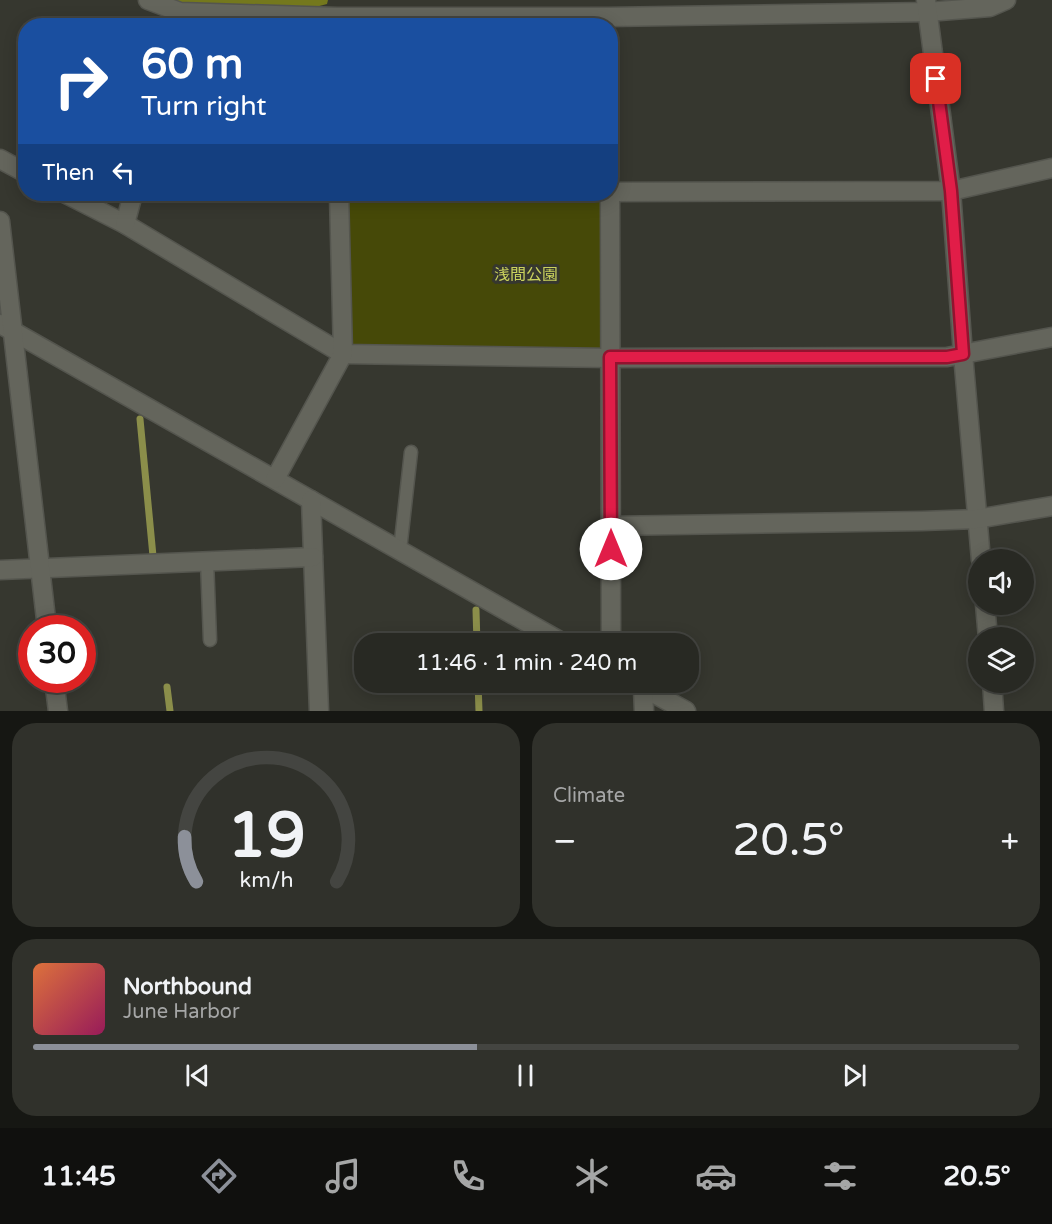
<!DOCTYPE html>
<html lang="en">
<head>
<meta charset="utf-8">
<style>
	body { margin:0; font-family:"Varela Round","Noto Sans JP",sans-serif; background:#30312b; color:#f1f3f6; height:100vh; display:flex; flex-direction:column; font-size:22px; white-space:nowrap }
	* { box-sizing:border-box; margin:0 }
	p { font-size:20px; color:#a5a6a6 }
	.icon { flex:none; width:33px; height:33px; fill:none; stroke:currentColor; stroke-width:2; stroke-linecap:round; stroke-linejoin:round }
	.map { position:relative; height:711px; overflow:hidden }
	.panel { display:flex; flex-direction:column; gap:12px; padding:12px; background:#161713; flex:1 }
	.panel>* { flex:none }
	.hud { position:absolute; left:18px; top:18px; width:600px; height:183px; border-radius:24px; box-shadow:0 3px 15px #0003,0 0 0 2px #444541; background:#1a4fa0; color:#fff; overflow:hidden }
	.buttons { position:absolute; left:968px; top:549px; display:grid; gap:12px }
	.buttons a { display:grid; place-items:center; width:66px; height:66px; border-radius:50%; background:#282923; box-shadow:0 3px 15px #0003,0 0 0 2px #444541; font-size:30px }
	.speed { position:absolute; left:18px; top:615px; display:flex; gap:12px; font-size:30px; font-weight:700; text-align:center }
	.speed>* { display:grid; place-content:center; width:78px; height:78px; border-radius:50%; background:#282923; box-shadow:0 3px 15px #0003,0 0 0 2px #444541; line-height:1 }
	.speed .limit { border:9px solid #d22; background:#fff; color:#111 }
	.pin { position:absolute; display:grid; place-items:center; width:51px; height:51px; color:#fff; margin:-26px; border-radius:12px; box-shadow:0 3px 9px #0006 }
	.me { position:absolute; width:66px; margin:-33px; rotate:0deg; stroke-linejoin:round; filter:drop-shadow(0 0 4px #0008) }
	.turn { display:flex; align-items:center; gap:21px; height:126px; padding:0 24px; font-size:27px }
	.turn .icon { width:78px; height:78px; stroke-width:2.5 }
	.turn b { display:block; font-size:42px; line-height:51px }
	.then { display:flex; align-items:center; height:57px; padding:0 24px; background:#0003; gap:12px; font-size:22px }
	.big { font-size:45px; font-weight:600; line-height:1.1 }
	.panel .card { flex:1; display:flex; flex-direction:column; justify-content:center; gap:9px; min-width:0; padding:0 21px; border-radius:24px; background:#30312b }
	.panel .dial { align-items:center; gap:0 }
	.dial svg { height:156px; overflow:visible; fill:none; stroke:#444541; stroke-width:7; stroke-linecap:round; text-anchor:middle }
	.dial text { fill:#f1f3f6; stroke:none }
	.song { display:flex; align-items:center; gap:18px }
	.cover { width:72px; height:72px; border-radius:9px; background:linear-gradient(135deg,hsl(20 70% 55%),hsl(330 70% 35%)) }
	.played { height:6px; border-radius:3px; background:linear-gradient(90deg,#8c9099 45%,#444541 45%) }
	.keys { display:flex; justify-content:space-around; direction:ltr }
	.heat { display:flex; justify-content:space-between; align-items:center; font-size:33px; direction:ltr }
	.panel .tiles { flex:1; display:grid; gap:12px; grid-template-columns:1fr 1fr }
	.card:last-child { grid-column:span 2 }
	.trip { position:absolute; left:354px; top:633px; width:345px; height:60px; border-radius:24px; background:#282923; box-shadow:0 3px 15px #0003,0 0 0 2px #444541; font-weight:600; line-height:60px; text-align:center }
	.menu { display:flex; height:96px; justify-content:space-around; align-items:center; background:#10100e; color:#a5a6a6 }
	.menu .icon { width:42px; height:42px }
	.menu .active { color:#8c9099 }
	.menu b { font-size:27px; color:#f1f3f6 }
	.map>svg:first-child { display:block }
	.green { fill:#464908 }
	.forest { fill:#74781d }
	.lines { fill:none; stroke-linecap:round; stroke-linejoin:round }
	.stream { stroke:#8b8e4a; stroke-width:7 }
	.service-casing { stroke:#54554e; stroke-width:15 }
	.minor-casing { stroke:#54554e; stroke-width:21 }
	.tertiary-casing { stroke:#54554e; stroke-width:21 }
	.service { stroke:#64655c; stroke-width:12 }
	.minor { stroke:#64655c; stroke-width:18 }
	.tertiary { stroke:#64655c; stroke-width:18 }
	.route-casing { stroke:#92132f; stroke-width:15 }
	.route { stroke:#e11d48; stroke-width:10 }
	.labels { text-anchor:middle; stroke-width:6; stroke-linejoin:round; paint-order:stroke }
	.park-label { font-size:16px; fill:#cad25d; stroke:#36372f }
</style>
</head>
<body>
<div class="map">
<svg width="1052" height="711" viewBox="0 0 1052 711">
	<rect width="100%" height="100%" fill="#36372f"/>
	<!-- green -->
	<path class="green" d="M345 195 603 198V350L348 348Z"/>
	<!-- forest -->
	<path class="forest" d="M172 0H328L327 4 308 9 285 6H197Z"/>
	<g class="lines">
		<!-- stream -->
		<g class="stream">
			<path d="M140 419 153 556"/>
			<path d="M476 610 477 644"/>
			<path d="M478 682 479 711"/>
			<path d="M167 687 170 711"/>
		</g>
		<!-- service casing -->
		<g class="service-casing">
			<g id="service">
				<path d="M400 550 411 452"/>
				<path d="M207 561 210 640"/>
			</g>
		</g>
		<!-- minor casing -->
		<g class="minor-casing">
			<g id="minor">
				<path d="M148 0 180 12 337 17H608L927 12 990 7 1006 0"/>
				<path d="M926 0 951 191 963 354 981 560"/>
				<path d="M0 159 26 173"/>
				<path d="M610 192 951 191 1052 168"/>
				<path d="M66 194 125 224 343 354 610 358 947 357 1052 337"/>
				<path d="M610 194 611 644"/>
				<path d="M125 224 133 194"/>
				<path d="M0 324 565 644"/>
				<path d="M275 479 343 354 339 194"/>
				<path d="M311 500 319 711"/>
				<path d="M611 526 922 521 977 519 1052 506"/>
				<path d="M0 570 313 557"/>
				<path d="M985 604 988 638"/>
				<path d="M633 682 686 711"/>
				<path d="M992 682 994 711"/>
				<path d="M643 689 644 711"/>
			</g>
		</g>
		<!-- tertiary casing -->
		<g class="tertiary-casing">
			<g id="tertiary">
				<path d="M0 221 47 628"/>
				<path d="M54 680 58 711"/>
			</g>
		</g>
		<!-- service -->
		<use href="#service" class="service"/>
		<!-- minor -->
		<use href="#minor" class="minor"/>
		<!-- tertiary -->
		<use href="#tertiary" class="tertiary"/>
	</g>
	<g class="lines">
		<!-- route casing -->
		<g class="route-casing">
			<path id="route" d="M611 549 610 357H947L963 354 951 191 936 79"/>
		</g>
		<!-- route -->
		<use href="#route" class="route"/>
	</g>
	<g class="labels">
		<!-- park labels -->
		<g class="park-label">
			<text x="526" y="280">浅間公園</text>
		</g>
	</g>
</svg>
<div class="buttons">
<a><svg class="icon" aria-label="sound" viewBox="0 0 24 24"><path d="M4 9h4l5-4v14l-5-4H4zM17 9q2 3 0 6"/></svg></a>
<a><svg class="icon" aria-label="layers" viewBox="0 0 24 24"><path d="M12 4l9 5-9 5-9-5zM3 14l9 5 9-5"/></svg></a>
</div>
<div class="speed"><div class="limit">30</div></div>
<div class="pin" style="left:936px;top:79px;background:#d93025"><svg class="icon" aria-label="arrive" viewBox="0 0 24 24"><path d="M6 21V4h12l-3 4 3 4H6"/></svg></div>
<svg class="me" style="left:611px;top:549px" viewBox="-20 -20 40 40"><circle r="19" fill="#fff"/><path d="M0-13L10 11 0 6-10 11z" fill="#e11d48"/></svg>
<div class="trip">11:46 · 1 min · 240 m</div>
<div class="hud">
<div class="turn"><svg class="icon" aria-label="right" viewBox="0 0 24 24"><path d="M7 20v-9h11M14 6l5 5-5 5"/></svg><div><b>60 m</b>Turn right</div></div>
<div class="then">Then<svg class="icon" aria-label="left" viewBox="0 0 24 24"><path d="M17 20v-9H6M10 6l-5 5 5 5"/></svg></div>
</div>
</div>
<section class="panel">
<div class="tiles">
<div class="card dial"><svg viewBox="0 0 100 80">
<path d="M14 69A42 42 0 1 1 86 69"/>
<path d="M14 69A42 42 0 0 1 8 46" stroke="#8c9099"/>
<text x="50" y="56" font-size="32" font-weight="700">19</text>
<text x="50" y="72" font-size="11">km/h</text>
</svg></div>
<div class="card"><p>Climate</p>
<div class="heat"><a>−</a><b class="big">20.5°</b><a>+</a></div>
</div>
<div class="card">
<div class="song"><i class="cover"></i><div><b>Northbound</b><p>June Harbor</p></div></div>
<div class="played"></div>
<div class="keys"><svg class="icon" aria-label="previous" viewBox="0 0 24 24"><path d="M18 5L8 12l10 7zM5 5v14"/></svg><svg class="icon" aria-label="pause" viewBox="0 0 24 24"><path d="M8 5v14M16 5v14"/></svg><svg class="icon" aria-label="next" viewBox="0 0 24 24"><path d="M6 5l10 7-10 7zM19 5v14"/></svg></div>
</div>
</div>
</section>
<nav class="menu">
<b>11:45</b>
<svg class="icon active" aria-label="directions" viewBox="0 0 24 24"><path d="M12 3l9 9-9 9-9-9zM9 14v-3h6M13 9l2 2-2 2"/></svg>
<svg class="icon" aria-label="music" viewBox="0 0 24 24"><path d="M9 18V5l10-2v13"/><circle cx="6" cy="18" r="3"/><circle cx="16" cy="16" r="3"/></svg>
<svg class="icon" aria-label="phone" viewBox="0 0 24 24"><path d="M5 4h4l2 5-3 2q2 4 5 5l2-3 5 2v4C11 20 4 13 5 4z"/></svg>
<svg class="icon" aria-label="climate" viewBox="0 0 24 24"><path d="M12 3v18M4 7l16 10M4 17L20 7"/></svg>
<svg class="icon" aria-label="car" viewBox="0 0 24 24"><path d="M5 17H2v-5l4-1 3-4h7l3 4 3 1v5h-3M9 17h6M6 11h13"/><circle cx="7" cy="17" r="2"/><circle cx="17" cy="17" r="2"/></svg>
<svg class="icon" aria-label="filters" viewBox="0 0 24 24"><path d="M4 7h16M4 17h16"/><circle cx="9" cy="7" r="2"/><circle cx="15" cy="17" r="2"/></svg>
<b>20.5°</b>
</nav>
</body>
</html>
